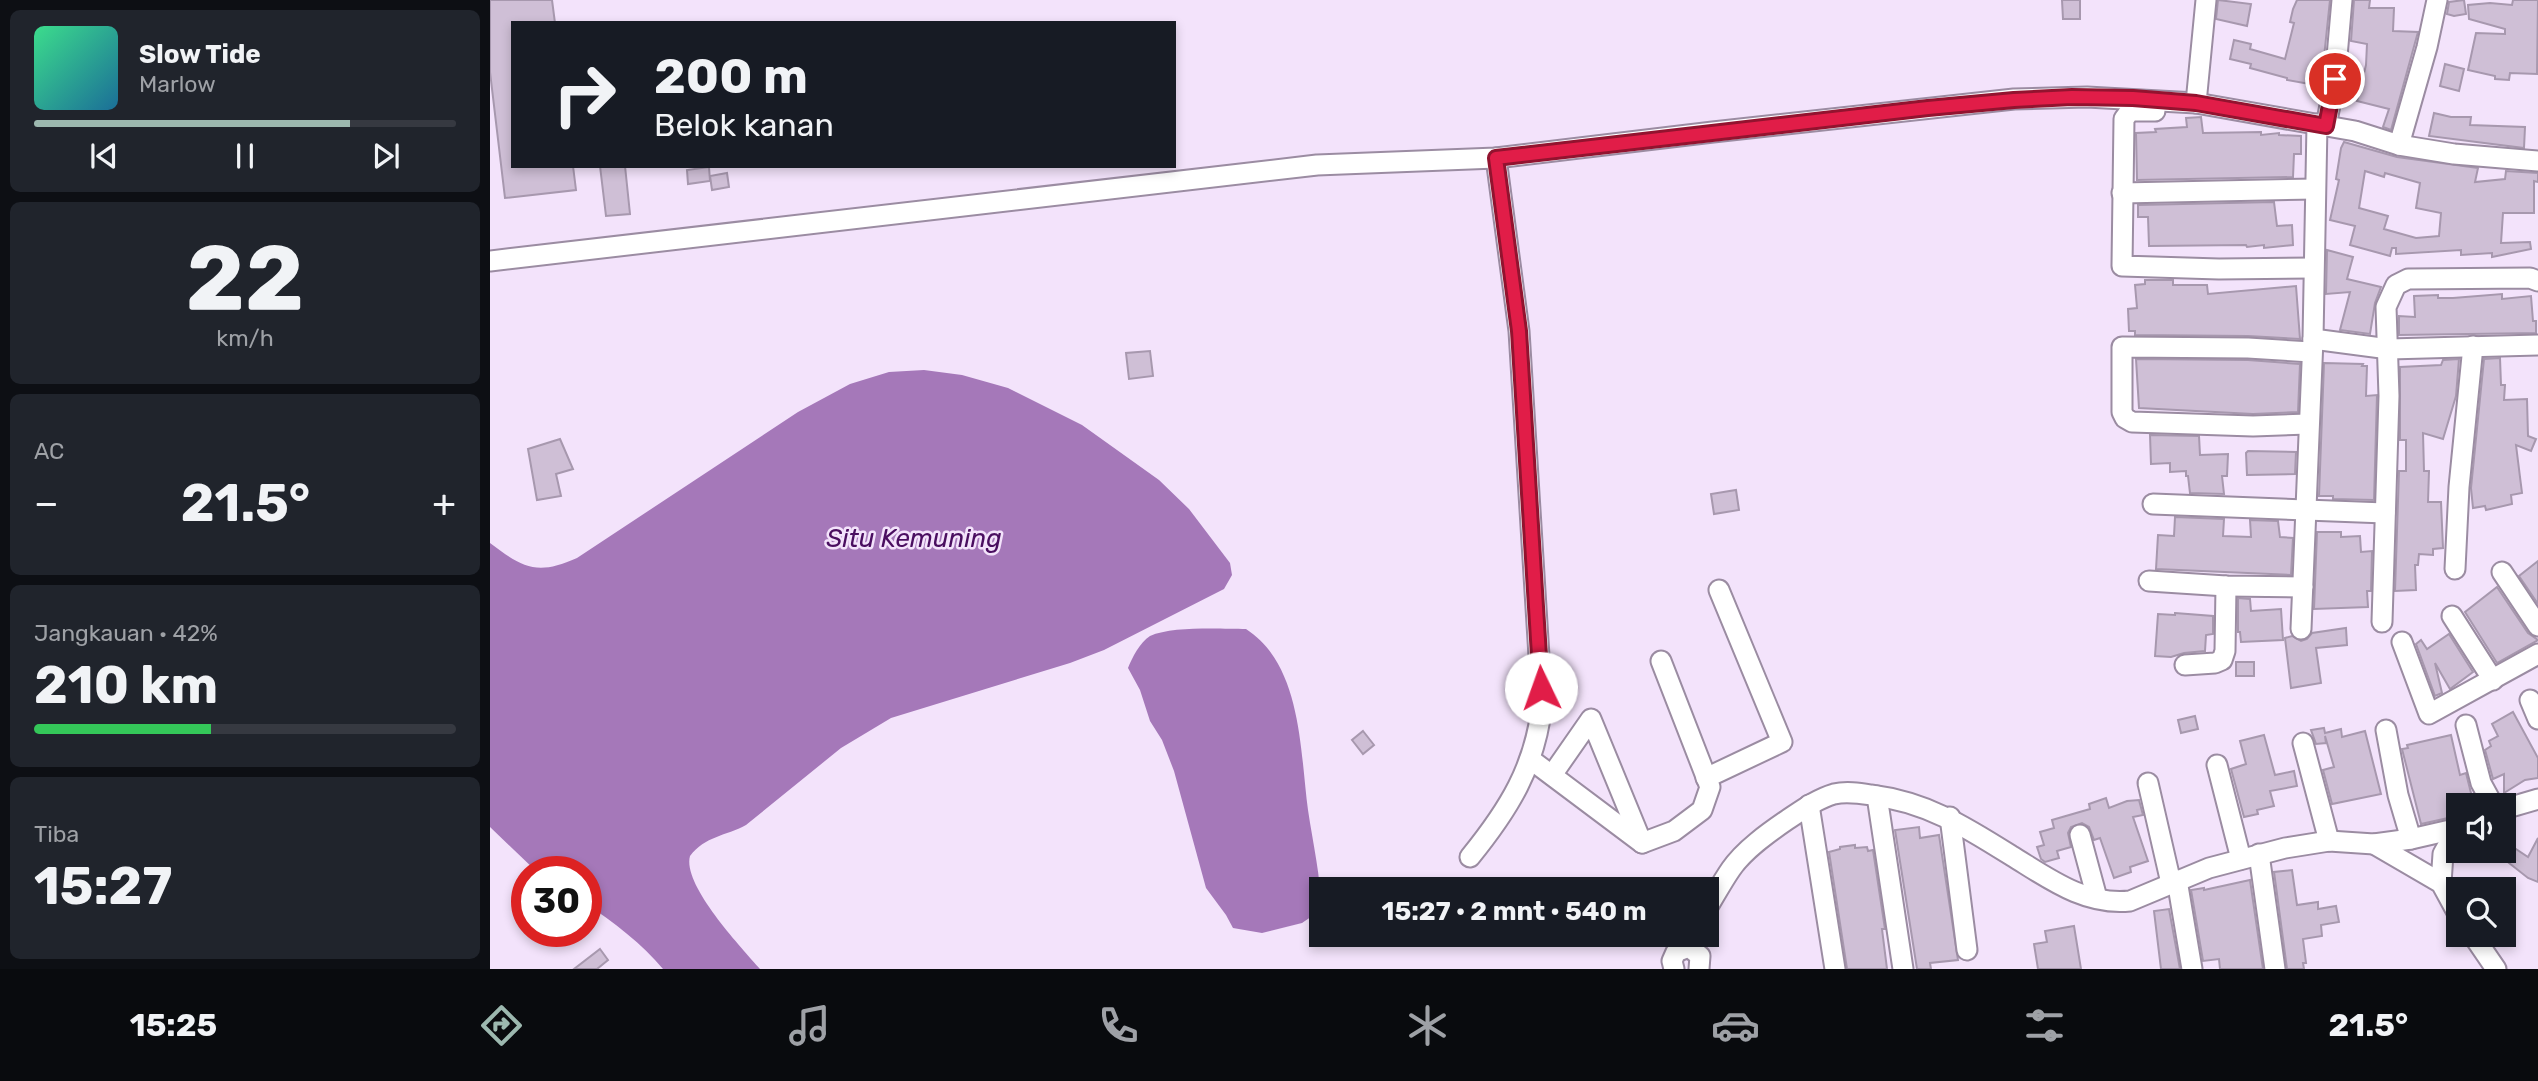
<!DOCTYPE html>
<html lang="id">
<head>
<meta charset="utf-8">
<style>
	body { margin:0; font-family:Rubik,sans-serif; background:#20242c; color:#f1f3f6; height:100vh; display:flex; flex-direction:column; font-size:26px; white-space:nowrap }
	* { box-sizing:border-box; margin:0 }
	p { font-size:23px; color:#9ea1a6 }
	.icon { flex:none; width:38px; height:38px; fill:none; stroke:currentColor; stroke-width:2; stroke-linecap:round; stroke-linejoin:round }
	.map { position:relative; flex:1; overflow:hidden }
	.sheet { display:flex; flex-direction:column; gap:10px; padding:10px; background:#0d0f14; width:490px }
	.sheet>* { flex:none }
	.top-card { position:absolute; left:21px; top:21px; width:665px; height:147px; border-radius:0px; box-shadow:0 4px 10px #0003; background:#171b24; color:#f1f3f6; overflow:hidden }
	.tools { position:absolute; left:1956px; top:793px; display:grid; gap:14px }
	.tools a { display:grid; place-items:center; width:70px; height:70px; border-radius:0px; background:#171b24; box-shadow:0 4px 10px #0003; font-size:35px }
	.speed { position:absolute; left:21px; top:856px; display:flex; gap:14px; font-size:35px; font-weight:700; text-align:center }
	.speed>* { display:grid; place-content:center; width:91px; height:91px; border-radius:50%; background:#171b24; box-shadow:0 4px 10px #0003; line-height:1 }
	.speed .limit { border:10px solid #d22; background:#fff; color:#111 }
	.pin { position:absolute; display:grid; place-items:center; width:60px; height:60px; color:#fff; margin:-30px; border:4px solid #fff; border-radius:50%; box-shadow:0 2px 7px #0007 }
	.me { position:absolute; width:77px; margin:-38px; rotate:357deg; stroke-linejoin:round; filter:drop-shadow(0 0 5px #0008) }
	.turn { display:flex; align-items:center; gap:24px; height:147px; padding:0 28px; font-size:32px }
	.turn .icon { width:91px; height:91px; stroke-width:2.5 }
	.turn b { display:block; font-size:49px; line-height:60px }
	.big { font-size:52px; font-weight:700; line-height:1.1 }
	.sheet .widget { flex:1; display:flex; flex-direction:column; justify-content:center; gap:10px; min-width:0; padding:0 24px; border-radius:10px; background:#20242c }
	.sheet .dial { align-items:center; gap:0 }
	.dial b { font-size:91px; line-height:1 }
	.song { display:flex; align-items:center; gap:21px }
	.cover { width:84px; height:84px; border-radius:10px; background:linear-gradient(135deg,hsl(150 70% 55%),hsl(200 70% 35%)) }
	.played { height:7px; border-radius:4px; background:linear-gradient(90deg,#9cb8af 75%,#363941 75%) }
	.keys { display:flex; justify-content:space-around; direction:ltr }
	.heat { display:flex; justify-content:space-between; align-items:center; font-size:38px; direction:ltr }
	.charge { height:10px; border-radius:5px; background:linear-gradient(90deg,#34c759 42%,#363941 0) }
	.trip { position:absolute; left:819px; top:877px; width:410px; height:70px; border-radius:0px; background:#171b24; box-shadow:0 4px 10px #0003; font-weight:700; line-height:70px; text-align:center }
	.tab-bar { display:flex; height:112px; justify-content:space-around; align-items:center; background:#090b0e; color:#9ea1a6 }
	.tab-bar .icon { width:49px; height:49px }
	.tab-bar .current { color:#9cb8af }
	.tab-bar b { font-size:32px; color:#f1f3f6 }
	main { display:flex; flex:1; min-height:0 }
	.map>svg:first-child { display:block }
	.water { fill:#a578b9 }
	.building { fill:#cfbfd6; stroke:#a798ae; stroke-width:2; fill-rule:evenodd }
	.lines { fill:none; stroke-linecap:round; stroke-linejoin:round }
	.minor-casing { stroke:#9b8ca2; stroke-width:23 }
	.minor { stroke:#fff; stroke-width:19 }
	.route-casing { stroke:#92132f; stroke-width:18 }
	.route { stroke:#e11d48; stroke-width:12 }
	.labels { text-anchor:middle; stroke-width:5; stroke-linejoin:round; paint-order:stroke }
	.water-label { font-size:26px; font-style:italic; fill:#4a0e60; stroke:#f3e3fb }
</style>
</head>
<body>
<main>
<section class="sheet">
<div class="widget">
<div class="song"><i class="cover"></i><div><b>Slow Tide</b><p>Marlow</p></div></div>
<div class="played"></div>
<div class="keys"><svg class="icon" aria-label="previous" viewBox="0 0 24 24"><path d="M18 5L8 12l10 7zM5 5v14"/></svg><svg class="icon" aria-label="pause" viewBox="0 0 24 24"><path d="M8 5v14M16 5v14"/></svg><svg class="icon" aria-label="next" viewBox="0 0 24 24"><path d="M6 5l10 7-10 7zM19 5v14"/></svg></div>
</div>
<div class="widget dial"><b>22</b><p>km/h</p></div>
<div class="widget"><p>AC</p>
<div class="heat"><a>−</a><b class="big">21.5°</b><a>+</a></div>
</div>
<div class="widget"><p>Jangkauan · 42%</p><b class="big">210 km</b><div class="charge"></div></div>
<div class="widget"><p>Tiba</p><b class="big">15:27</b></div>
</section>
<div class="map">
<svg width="2048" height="969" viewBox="0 0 2048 969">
	<rect width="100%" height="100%" fill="#f3e3fb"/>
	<!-- water -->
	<g class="water">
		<path d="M434 370 472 375 518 388 592 425 669 480 699 509 740 563 742 575 734 589 614 650 580 663 401 718 351 748 256 825C236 836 215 836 200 856 192 885 251 947 270 969H173C153 945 123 921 96 904V872L46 871 0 827V543C33 568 47 576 87 558L308 412 360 384 399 372Z"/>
		<path d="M756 629C812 665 810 751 818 810 823 844 831 877 831 910L812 923 772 933 743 928 736 915 716 888 684 771 672 740 660 721 650 690 638 668C642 658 650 642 660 636 682 626 731 629 756 629Z"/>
	</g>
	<!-- building -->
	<g class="building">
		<path d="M0 0H62L65 23H23V166H83L86 190 15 198 0 72Z"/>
		<path d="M1572 0H1590V19H1573Z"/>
		<path d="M1728 0 1761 4 1757 26 1726 19Z"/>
		<path d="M1807 0H1840L1831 86 1797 80V78L1760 68 1761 64 1740 59 1744 40 1761 44 1760 49 1795 59 1804 23 1800 22 1803 9Z"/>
		<path d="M1864 0H1880L1879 8H1904L1903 31 1928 32 1901 130 1893 127 1899 109 1867 101 1876 65 1877 44 1861 41Z"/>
		<path d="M1974 0 1976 14 1964 16 1957 14 1959 2Z"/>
		<path d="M2023 0H2048L2047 74 2020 73 2019 80 2005 79V76L1978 70 1986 33 2015 34V29L1979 19 1978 5 2000 3 2022 5Z"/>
		<path d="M1955 64 1974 69 1969 91 1950 86Z"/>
		<path d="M1944 113 1961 117H1981L1980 125 2035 127 2034 148 1939 136Z"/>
		<path d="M1711 117 1713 133 1771 132V135L1789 133V135L1811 136V154H1804L1803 177 1647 180 1646 133 1666 132 1665 129 1697 127 1696 118Z"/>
		<path d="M1854 142 1907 157 1988 168 1985 182 2015 179 2016 171 2048 173V182L2044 181V213H2013L2011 243 2040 242 2041 249 2002 257V253L1971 255V250L1906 254V248H1902L1900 256 1860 245 1865 226 1840 220 1849 180 1846 179 1851 148ZM1875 171 1894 177 1895 173 1930 183 1926 208 1951 213 1949 236 1926 238 1894 229 1898 216 1869 208Z"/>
		<path d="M110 166H135L140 214 116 216Z"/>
		<path d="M219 167 220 181 198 184 197 170Z"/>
		<path d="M237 173 239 187 222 190 220 176Z"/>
		<path d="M1784 202 1787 226 1802 225 1803 245 1774 248V245L1757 247 1756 245 1659 246 1658 217H1648V205Z"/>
		<path d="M1837 250 1863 257 1857 279 1891 287 1885 303 1880 334 1850 330 1860 292 1836 294Z"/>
		<path d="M1655 280H1683V285H1717L1718 294 1806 286 1810 339 1758 336 1645 335V331H1639L1638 309 1647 308 1645 285 1655 284Z"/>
		<path d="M2012 294V299L2041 296 2043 321H2046V333L1909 335V316L1925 317 1924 296 1948 295V298H1963Z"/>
		<path d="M660 351 663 376 639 379 636 353Z"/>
		<path d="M2010 358 2011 385H2015L2014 400 2037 399 2038 436 2046 439 2041 451 2026 445 2032 493 2021 495 2022 504 1996 510 1995 506 1983 508 1981 488 1994 359Z"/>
		<path d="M1646 359 1758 360 1810 364 1808 412 1763 414 1649 408Z"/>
		<path d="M1969 359 1966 396 1953 439 1933 433 1934 471H1939L1938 502H1951L1953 548 1943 549V555L1929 554 1928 565H1925L1926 590 1905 591 1909 471H1916V440H1910V367L1951 365 1953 360Z"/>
		<path d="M1834 363 1873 364 1872 366H1877L1876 396 1887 395 1884 500 1843 499V496H1829Z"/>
		<path d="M1660 435 1709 436 1710 455 1738 454 1737 476H1732L1734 494 1700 493 1698 476H1696V471L1680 472V463L1661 464Z"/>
		<path d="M70 439 83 469 66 474 71 496 47 500 38 449Z"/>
		<path d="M1758 451 1806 452 1805 474 1757 475 1756 453Z"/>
		<path d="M1246 490 1249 510 1224 514 1221 494Z"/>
		<path d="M1685 517 1734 519 1733 536 1761 537 1760 520 1788 521 1790 537 1803 538 1801 575 1666 569 1668 535 1684 536Z"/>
		<path d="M1827 532H1851V537L1870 536 1871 552 1882 551 1881 591H1877L1878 607 1824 609Z"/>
		<path d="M2048 561V604L2029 576Z"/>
		<path d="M2007 587 2038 633 2048 640 2007 663 1975 612Z"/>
		<path d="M1748 598 1760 599 1761 611 1791 609 1793 640 1751 642 1750 632H1748Z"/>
		<path d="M1685 613 1723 616V634L1716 635 1715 651 1694 653 1681 657 1665 656 1668 614 1685 615Z"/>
		<path d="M1856 628 1857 645 1826 648 1831 683 1801 688 1795 638 1802 636 1811 641 1817 639 1822 633Z"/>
		<path d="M1959 634 1983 672 1960 689 1945 663 1952 693 1945 696 1926 644 1931 640 1937 649Z"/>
		<rect x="1746" y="662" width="18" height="14"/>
		<path d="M2023 712 2048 758V778L2035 780 2014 793V774L2003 779 1995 750 2001 746 1999 741 2008 736 2002 724Z"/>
		<path d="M1705 716 1708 729 1691 733 1688 720Z"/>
		<path d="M1834 728 1835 733 1851 729 1852 737 1875 731 1891 794 1842 804 1833 770 1844 767 1835 736 1836 743 1826 744 1821 730Z"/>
		<path d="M873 731 884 745 873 754 862 740Z"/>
		<path d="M1774 735 1785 775 1804 771 1807 786 1780 791 1784 806 1767 810 1768 814 1754 817 1741 769 1756 764 1750 741Z"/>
		<path d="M1961 735 1970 775 1976 773 1984 805H1964L1967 816 1931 824 1912 749 1918 748 1917 745Z"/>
		<path d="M1616 798 1619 808 1637 801 1649 800 1653 815 1643 817 1658 861 1640 867 1641 872 1624 878 1610 838 1604 840 1599 827 1592 823 1581 827 1578 833 1581 847 1567 851 1569 858 1555 862 1551 859 1547 847 1554 845 1550 832 1564 828 1562 820 1600 809 1599 804Z"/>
		<path d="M1429 827 1430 838 1449 835 1468 960 1440 963 1441 969H1427L1405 830Z"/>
		<path d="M2048 838V882L2038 878 2014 859V841L2038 857Z"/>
		<path d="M1365 845V848L1377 847 1378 851 1383 850 1395 929H1392L1397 969H1357L1339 852 1350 849V847Z"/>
		<path d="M1802 870 1807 905 1828 902V909L1846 906 1849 922 1831 925 1832 936 1813 939 1816 963H1813L1814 969H1797L1784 872Z"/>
		<path d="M1760 880 1773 969H1730L1729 959 1713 961 1701 890 1714 888V890Z"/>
		<path d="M1679 909 1690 969H1671L1664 911Z"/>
		<path d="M1584 926 1591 969H1548L1544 944 1557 942 1555 931Z"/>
		<path d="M110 949 118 960 107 969H84Z"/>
	</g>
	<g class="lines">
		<!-- minor casing -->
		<g class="minor-casing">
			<g id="minor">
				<path d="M1706 103 1716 0"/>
				<path d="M1665 111H1640L1634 119 1632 266 1729 269 1822 268"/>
				<path d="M1836 126 1845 79 1852 0"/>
				<path d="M1909 145 1937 47 1947 0"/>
				<path d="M1632 193 1825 189"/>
				<path d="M0 261 827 165 1006 158 1223 132 1524 99 1597 97 1706 103 1865 131 1909 145 1964 154 2048 161"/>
				<path d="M1823 339 1899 349 2048 345"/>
				<path d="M1818 424 1763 426 1642 422 1635 418 1632 412V347L1758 348 1821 352"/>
				<path d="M1663 504 1895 513"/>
				<path d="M1965 569 1969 487 1983 346"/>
				<path d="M2012 572 2048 626"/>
				<path d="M1659 581 1736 586 1813 587"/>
				<path d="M1962 616 2003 680"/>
				<path d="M1892 622 1899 396 1896 307 1906 285 1918 279 2040 278 2048 281"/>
				<path d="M1811 629 1823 339 1827 124"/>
				<path d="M1912 642 1939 714 2048 654"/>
				<path d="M1695 665 1725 663 1732 660 1735 651 1736 586"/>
				<path d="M2040 700 2048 719"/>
				<path d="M1976 725 1991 783 2003 805"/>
				<path d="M1896 730 1908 795 1921 839"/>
				<path d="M1813 743 1839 841"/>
				<path d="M1040 759 1152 843 1184 831 1212 810 1220 787 1171 661"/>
				<path d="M1727 765 1751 859"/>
				<path d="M1062 775 1101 719 1152 843"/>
				<path d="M1216 778 1292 742 1229 590"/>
				<path d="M1658 783 1681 883"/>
				<path d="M1387 796 1413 969"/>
				<path d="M1319 805 1345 969"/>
				<path d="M2014 809 2048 799"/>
				<path d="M1460 817 1477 950"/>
				<path d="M1590 835 1607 898"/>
				<path d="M1884 844 1951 883 1969 916"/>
				<path d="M1769 854 1785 969"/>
				<path d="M980 857C1019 809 1045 767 1052 705L1029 331 1006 158"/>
				<path d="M1687 880 1702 969"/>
				<path d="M1951 883 1953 854 1967 829"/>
				<path d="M1216 910C1224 897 1232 882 1241 869 1254 850 1278 833 1297 820 1312 810 1327 799 1344 794 1356 791 1369 793 1381 795 1437 802 1476 827 1522 856 1558 878 1595 906 1640 901L1719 868 1795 848 1839 841 1884 844 1921 839 1969 828"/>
				<path d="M1982 934 2006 969"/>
				<path d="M1184 969 1182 961 1186 952 1199 947 1210 956 1209 969"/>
			</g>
		</g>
		<!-- minor -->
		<use href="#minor" class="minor"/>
	</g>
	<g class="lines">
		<!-- route casing -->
		<g class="route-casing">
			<path id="route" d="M1051 688 1029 331 1006 158 1438 108 1524 100 1582 97 1643 98 1706 103 1836 126 1845 79"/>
		</g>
		<!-- route -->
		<use href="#route" class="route"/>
	</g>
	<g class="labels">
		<!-- water labels -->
		<g class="water-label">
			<text x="424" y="547">Situ Kemuning</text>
		</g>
	</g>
</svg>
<div class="tools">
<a><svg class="icon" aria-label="sound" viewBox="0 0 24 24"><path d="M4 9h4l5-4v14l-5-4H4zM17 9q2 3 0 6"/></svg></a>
<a><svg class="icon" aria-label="search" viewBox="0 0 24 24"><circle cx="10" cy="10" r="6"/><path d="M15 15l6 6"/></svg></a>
</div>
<div class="speed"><div class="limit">30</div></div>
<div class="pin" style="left:1845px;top:79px;background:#d93025"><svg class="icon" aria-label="arrive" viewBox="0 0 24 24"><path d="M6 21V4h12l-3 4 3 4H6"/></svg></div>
<svg class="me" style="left:1051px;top:688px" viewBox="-20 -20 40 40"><circle r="19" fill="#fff"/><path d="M0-13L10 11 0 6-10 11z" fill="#e11d48"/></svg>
<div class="trip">15:27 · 2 mnt · 540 m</div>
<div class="top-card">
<div class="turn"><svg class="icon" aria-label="right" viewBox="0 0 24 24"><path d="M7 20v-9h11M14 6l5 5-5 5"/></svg><div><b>200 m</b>Belok kanan</div></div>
</div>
</div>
</main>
<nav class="tab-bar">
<b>15:25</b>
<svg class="icon current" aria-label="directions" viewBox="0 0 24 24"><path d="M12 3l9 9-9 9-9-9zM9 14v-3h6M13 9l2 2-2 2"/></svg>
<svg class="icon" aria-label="music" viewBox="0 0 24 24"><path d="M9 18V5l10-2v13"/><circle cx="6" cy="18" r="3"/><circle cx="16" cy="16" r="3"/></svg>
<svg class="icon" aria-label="phone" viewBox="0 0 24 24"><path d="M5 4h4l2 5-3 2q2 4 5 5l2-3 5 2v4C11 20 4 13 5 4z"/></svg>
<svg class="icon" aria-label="climate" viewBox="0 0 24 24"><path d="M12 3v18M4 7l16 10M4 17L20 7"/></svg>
<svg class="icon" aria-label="car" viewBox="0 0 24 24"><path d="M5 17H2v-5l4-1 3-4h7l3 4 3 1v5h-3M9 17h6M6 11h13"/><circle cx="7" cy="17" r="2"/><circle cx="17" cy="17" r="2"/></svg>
<svg class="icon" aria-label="filters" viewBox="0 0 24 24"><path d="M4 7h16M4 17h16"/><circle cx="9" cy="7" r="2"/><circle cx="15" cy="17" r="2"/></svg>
<b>21.5°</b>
</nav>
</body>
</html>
